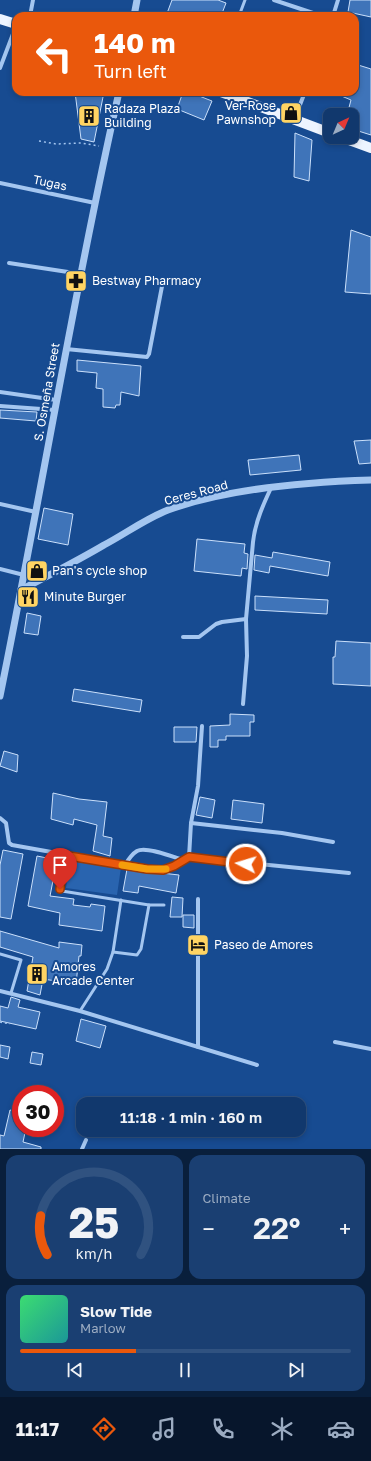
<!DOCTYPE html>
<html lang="en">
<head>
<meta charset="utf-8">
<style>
	body { margin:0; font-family:"Golos Text",sans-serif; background:#1a3f72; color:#f1f3f6; height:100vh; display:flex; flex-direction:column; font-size:15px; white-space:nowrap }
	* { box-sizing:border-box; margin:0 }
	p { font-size:13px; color:#9cacc2 }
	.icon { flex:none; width:22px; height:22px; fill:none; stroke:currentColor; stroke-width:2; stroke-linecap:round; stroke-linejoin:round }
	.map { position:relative; height:1149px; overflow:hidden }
	.panel { display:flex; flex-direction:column; gap:6px; padding:6px; background:#091f3c; flex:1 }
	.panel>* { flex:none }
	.top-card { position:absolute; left:12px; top:12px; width:347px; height:84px; border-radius:12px; box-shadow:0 2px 6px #0003,0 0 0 1px #305280; background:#ea580c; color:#fff; overflow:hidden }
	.needle { width:26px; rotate:44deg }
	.tools { position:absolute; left:323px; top:108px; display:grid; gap:8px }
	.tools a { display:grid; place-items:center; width:36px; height:36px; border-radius:8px; background:#11386d; box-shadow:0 2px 6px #0003,0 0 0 1px #305280; font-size:20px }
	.speed { position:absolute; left:12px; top:1085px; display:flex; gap:8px; font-size:20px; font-weight:700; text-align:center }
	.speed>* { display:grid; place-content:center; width:52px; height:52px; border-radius:50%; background:#11386d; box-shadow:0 2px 6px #0003,0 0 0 1px #305280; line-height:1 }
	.speed .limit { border:6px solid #d22; background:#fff; color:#111 }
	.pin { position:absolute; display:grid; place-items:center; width:34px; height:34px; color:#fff; margin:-41px -17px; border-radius:50% 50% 50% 0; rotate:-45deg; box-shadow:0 0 4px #0007 }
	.pin .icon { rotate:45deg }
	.me { position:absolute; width:44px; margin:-22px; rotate:275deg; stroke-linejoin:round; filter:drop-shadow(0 0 3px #0008) }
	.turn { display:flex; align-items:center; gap:14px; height:84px; padding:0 16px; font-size:18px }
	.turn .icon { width:52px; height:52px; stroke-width:2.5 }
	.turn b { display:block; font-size:28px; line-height:34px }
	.big { font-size:30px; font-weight:600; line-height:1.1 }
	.panel .tile { flex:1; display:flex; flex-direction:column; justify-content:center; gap:6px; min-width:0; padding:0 14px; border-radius:12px; background:#1a3f72 }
	.panel .dial { align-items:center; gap:0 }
	.dial svg { height:104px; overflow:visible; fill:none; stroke:#305280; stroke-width:7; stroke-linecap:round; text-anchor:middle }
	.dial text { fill:#f1f3f6; stroke:none }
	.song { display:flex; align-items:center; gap:12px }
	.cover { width:48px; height:48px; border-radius:6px; background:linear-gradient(135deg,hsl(140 70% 55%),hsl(180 70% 35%)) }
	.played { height:4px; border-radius:2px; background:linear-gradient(90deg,#ea580c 35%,#305280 35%) }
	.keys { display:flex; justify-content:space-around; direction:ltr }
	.heat { display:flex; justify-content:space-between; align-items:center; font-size:22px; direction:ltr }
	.panel .tiles { flex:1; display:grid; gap:6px; grid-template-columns:1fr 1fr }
	.tile:last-child { grid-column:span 2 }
	.trip { position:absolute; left:76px; top:1097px; width:230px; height:40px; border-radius:12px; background:#11386d; box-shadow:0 2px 6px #0003,0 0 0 1px #305280; font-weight:600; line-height:40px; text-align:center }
	.dock { display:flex; height:64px; justify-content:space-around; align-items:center; background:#07162c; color:#9cacc2 }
	.dock .icon { width:28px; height:28px }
	.dock .selected { color:#ea580c }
	.dock b { font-size:18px; color:#f1f3f6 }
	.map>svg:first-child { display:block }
	.green { fill:#2964af }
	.building { fill:#3f74b9; stroke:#cbe0fb }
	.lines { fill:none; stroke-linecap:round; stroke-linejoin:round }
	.path { stroke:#a4c6f0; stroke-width:1.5; stroke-dasharray:2 3; stroke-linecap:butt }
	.service { stroke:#a4c6f0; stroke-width:3 }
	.minor { stroke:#a4c6f0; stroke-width:4 }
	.tertiary { stroke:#a4c6f0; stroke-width:7 }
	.primary { stroke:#edf4ff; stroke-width:10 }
	.route-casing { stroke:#983908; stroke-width:10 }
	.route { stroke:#ea580c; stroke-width:7 }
	.slow { stroke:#f59e0b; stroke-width:7 }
	.labels { text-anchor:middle; stroke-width:4; stroke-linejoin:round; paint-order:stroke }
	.poi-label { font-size:12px; fill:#fff; stroke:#174b91; text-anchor:start }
	.street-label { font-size:12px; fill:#fff; stroke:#174b91 }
</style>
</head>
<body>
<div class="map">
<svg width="371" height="1149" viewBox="0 0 371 1149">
	<rect width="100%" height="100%" fill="#174b91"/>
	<!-- green -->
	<path class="green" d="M70 859 121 867 117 895 66 888Z"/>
	<!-- building -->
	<g class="building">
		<path d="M172 0H218L226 3 221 16H166Z"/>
		<path d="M350 0H371V17L348 12Z"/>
		<path d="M355 64 371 69V135L352 129V115H347L351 100 332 92H355Z"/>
		<path d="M75 92H104L94 142 81 139Z"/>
		<path d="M183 92H189L212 101 204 120 177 109Z"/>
		<path d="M295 133 312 140 309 181 294 177Z"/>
		<path d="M351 230 371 237V294L345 292Z"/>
		<path d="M77 360 141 366 139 396 121 392 120 405H116L115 408 103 407V389L96 388 97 373 77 371Z"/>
		<path d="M0 410 37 412 36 421 0 418Z"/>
		<path d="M371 440V463L359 464 354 441Z"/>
		<path d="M299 455 301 470 250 475 248 460Z"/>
		<path d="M44 508 73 514 68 545 38 539Z"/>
		<path d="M197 539 245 544 244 553 248 554 247 569 242 568 241 576 194 571Z"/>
		<path d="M273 552 330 562 328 576 270 566 269 573 254 570 255 555 272 558Z"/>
		<path d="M255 596 328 600 327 614 255 610Z"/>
		<path d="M27 613 41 616 38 635 24 633Z"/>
		<path d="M336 641 371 643V686L333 684V657H335Z"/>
		<path d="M74 689 142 700 140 712 72 701Z"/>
		<path d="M230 714 254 715V722H250V736H226V740H218V747H210V726L230 725Z"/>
		<path d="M174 727H197L196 742H174Z"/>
		<path d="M4 751 18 755 17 772 0 766Z"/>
		<path d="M53 793 79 799 107 802 103 836 112 838 110 856 93 851 97 825 74 819 73 825 51 819Z"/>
		<path d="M200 797 215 800 212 818 196 815Z"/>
		<path d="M233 800 264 804 262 823 231 819Z"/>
		<path d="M3 850 23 854 11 919 0 917V865Z"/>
		<path d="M37 856 57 860 50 896 74 899 73 905 90 907 91 904 105 906 102 931 59 925 60 913 28 906Z"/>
		<path d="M127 869 179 875 176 893 139 886 138 893 123 891Z"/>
		<path d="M172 897 183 898 182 917H170Z"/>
		<path d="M183 915H194V928L183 927Z"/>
		<path d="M0 931 59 948V942L82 945 81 956H79L76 984 43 979 40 995 27 991 33 957 0 947Z"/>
		<path d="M11 997 20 1000 18 1007 40 1012 36 1029 0 1021V1006L8 1008Z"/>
		<path d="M81 1019 106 1026 100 1048 76 1041Z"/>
		<path d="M0 1045 10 1047 8 1059 0 1057Z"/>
		<path d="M32 1052 43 1054 41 1065 30 1063Z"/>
		<path d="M10 1110 21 1113V1128H26L23 1142 41 1147V1149H0V1135L4 1136Z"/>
	</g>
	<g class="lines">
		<!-- path -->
		<g class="path">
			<path d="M39 141 56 144 81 143 99 146"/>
			<path d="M0 1022 10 1024"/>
		</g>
		<!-- service -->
		<g class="service">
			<path d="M239 16 245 0"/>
			<path d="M63 855 60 889 62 891 149 905H164"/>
			<path d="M113 952 137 955 141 949 149 905"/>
			<path d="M0 954 21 960 11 993"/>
			<path d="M80 1011 107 969 113 952 121 900"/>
		</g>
		<!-- minor -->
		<g class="minor">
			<path d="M274 0 322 16"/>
			<path d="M30 16 33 0"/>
			<path d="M333 16 338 0"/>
			<path d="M0 68 16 26"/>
			<path d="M294 120 305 92"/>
			<path d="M0 183 95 203"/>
			<path d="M9 263 81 274"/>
			<path d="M66 349 147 357 149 354 163 281"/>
			<path d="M0 392 56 400"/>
			<path d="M0 406 55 410"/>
			<path d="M0 504 36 512"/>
			<path d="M0 569 24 575"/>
			<path d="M183 637H199L216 624 222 622 246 619"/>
			<path d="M243 704 247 656 246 619 253 542C255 523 263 505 271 488"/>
			<path d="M0 818 6 823 9 843 12 845 147 869C169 870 170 867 189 857L349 873"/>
			<path d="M191 823 282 833 333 842"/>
			<path d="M189 857 191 823 198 786 202 726"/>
			<path d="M125 865C128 860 132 854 137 851 146 846 173 857 183 860"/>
			<path d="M198 899V1047"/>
			<path d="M0 991 80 1011 257 1065"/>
			<path d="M335 1042 371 1049"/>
			<path d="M82 1149 86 1140"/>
		</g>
		<!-- tertiary -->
		<g class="tertiary">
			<path d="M134 16 137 0"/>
			<path d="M21 590C49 575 77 561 104 545 125 534 145 519 168 510 229 488 306 482 371 480"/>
			<path d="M0 696C41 495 74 292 119 92"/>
		</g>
		<!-- primary -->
		<g class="primary">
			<path d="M0 19 16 24"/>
			<path d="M221 92 330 133"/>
			<path d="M341 137 371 148"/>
		</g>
	</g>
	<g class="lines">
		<!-- route casing -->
		<g class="route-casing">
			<path id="route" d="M60 889 63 855 147 869 163 870 174 866 189 857 246 864"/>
		</g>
		<!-- route -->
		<use href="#route" class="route"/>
		<!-- slow -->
		<path class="slow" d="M122 865 147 869H166"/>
	</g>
	<!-- icons -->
	<defs>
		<g id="shop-square" transform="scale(1.15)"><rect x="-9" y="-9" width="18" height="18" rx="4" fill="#ffd463" stroke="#174b91"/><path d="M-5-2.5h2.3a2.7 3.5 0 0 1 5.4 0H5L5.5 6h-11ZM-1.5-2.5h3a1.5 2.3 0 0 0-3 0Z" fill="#111"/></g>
		<g id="building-square" transform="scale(1.15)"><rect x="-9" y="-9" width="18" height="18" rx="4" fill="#ffd463" stroke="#174b91"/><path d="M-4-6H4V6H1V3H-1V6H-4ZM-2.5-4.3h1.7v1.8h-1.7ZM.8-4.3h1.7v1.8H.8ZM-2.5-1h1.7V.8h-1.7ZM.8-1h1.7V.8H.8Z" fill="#111"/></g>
		<g id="pharmacy-square" transform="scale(1.15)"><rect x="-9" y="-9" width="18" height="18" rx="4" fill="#ffd463" stroke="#174b91"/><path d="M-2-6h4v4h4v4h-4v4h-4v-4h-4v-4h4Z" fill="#111"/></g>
		<g id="restaurant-square" transform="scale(1.15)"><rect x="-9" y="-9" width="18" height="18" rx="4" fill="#ffd463" stroke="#174b91"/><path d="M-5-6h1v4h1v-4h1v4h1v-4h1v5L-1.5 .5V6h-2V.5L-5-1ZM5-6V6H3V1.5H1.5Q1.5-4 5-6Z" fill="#111"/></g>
		<g id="hotel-square" transform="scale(1.15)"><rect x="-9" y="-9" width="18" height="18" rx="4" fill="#ffd463" stroke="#174b91"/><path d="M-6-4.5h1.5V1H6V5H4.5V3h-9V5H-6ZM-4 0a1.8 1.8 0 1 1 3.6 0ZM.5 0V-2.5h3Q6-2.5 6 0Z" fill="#111"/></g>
	</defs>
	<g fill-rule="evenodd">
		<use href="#shop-square" x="291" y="113"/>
		<use href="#building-square" x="89" y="116"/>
		<use href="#pharmacy-square" x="76" y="281"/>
		<use href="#shop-square" x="37" y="571"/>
		<use href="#restaurant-square" x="28" y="597"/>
		<use href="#hotel-square" x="198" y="945"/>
		<use href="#building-square" x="37" y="974"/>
	</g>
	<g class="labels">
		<!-- poi labels -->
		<g class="poi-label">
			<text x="276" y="110" text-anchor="end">Ver-Rose<tspan x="276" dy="14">Pawnshop</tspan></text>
			<text x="104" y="113">Radaza Plaza<tspan x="104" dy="14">Building</tspan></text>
			<text x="92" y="285">Bestway Pharmacy</text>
			<text x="52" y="575">Pan's cycle shop</text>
			<text x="44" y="601">Minute Burger</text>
			<text x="214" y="949">Paseo de Amores</text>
			<text x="52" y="971">Amores<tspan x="52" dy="14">Arcade Center</tspan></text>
		</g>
		<!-- street labels -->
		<g class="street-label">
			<text transform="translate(50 183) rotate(12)" y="4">Tugas</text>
			<text transform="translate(47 392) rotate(-80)" y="4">S. Osmeña Street</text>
			<text transform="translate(196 493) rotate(-15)" y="4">Ceres Road</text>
		</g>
	</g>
</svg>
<div class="tools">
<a><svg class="needle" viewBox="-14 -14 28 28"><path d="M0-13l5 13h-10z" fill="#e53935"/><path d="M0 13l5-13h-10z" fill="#9cacc2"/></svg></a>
</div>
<div class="speed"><div class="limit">30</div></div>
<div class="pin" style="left:60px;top:889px;background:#d93025"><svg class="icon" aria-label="arrive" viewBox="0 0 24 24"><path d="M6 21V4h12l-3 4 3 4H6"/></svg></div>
<svg class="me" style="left:246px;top:864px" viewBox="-20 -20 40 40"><circle r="17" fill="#ea580c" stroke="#fff" stroke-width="3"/><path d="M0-11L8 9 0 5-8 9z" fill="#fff"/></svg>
<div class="trip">11:18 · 1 min · 160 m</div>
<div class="top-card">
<div class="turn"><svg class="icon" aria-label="left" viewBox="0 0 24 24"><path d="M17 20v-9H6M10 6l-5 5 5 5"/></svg><div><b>140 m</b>Turn left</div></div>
</div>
</div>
<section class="panel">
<div class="tiles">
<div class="tile dial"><svg viewBox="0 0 100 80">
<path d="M14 69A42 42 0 1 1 86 69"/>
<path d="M14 69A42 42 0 0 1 9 39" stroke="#ea580c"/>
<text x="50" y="56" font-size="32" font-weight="700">25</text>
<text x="50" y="72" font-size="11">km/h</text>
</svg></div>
<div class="tile"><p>Climate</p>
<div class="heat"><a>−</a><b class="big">22°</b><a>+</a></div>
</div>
<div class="tile">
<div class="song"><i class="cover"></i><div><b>Slow Tide</b><p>Marlow</p></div></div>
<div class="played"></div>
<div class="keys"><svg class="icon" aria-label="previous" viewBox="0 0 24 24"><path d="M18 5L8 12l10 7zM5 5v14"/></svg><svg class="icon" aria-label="pause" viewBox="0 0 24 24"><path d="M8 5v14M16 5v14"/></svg><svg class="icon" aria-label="next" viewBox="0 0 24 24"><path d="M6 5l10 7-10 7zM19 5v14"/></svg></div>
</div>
</div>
</section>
<nav class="dock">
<b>11:17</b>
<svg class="icon selected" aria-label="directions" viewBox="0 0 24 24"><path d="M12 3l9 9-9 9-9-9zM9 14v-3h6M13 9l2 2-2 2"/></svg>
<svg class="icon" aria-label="music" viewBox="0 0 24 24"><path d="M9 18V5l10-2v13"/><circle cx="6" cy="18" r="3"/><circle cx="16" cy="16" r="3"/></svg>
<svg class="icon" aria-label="phone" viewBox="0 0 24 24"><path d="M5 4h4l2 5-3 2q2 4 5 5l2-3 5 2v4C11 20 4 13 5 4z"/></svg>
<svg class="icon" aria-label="climate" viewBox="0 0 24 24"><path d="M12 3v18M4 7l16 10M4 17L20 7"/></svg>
<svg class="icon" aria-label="car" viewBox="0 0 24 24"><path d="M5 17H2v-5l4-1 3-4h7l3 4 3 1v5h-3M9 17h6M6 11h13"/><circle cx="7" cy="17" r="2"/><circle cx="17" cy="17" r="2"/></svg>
</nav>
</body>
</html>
